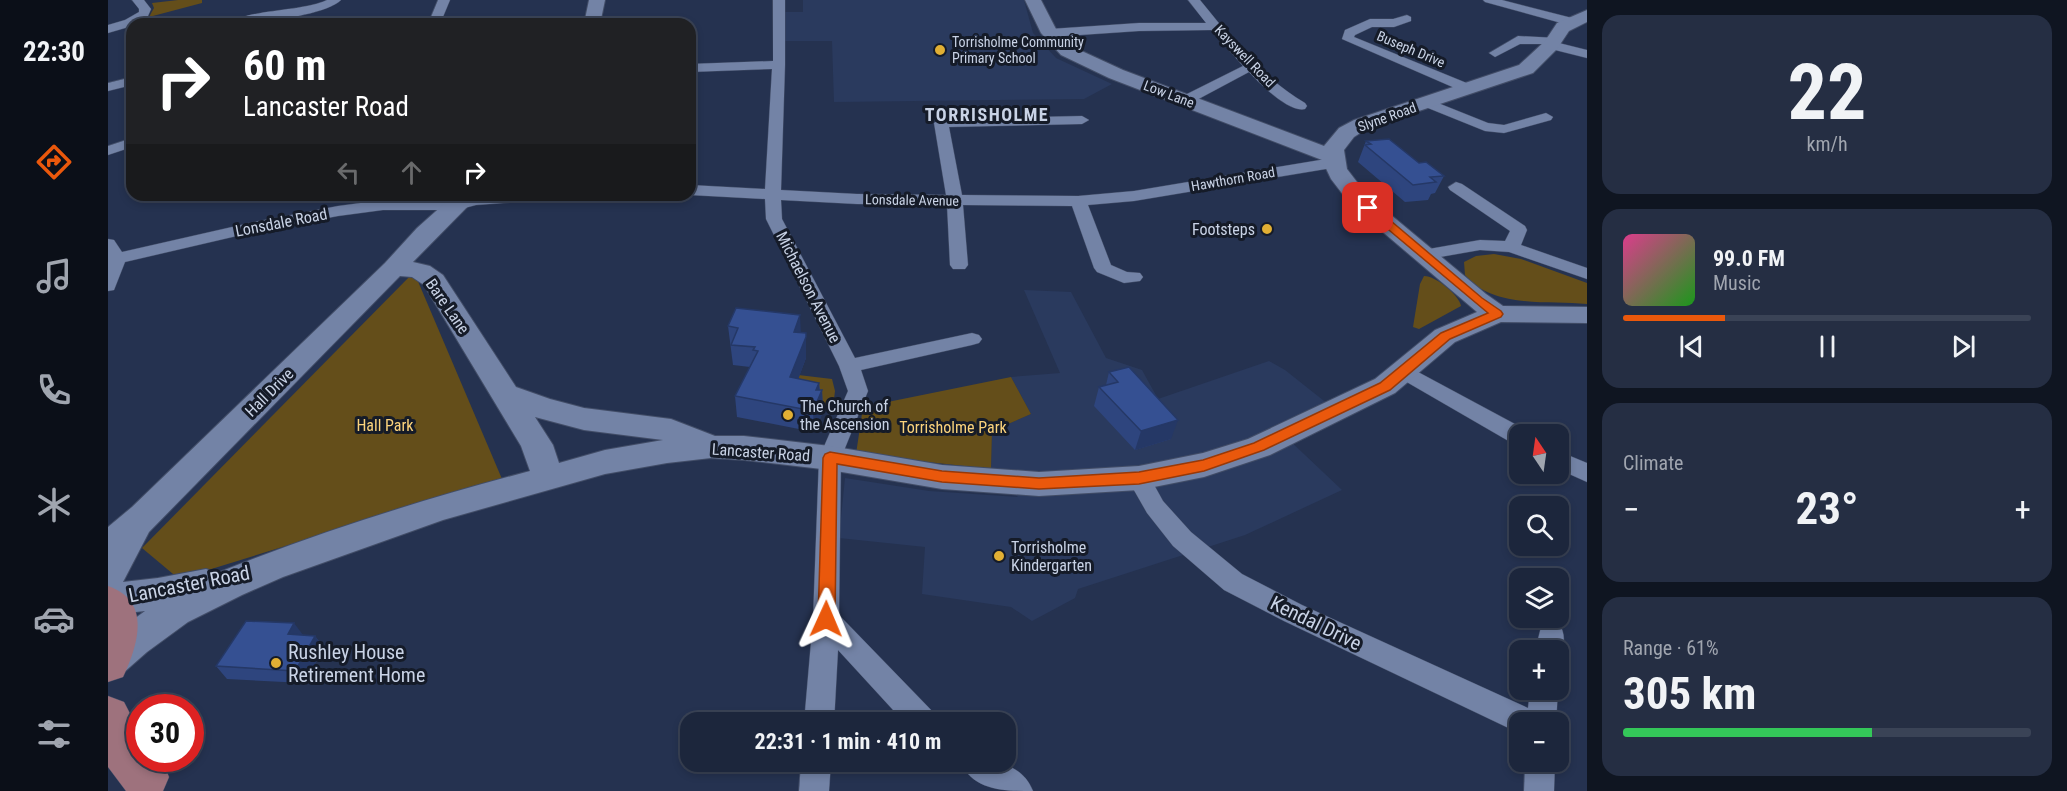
<!DOCTYPE html>
<html lang="en">
<head>
<meta charset="utf-8">
<style>
	body { margin:0; font-family:"Roboto Condensed",sans-serif; background:#252e43; color:#f1f3f6; height:100vh; display:flex; flex-direction:column; font-size:22px; white-space:nowrap }
	* { box-sizing:border-box; margin:0 }
	p { font-size:20px; color:#a0a5af }
	.icon { flex:none; width:33px; height:33px; fill:none; stroke:currentColor; stroke-width:2; stroke-linecap:round; stroke-linejoin:round }
	.map { position:relative; flex:1; overflow:hidden }
	.panel { display:flex; flex-direction:column; gap:15px; padding:15px; background:#0f1521; width:480px }
	.panel>* { flex:none }
	.banner { position:absolute; left:18px; top:18px; width:570px; height:183px; border-radius:18px; box-shadow:0 3px 9px #0003,0 0 0 2px #3a4356; background:#202124; color:#fff; overflow:hidden }
	.needle { width:39px; rotate:347deg }
	.controls { position:absolute; left:1401px; top:424px; display:grid; gap:12px }
	.controls a { display:grid; place-items:center; width:60px; height:60px; border-radius:12px; background:#1c263c; box-shadow:0 3px 9px #0003,0 0 0 2px #3a4356; font-size:30px }
	.speed { position:absolute; left:18px; top:694px; display:flex; gap:12px; font-size:30px; font-weight:700; text-align:center }
	.speed>* { display:grid; place-content:center; width:78px; height:78px; border-radius:50%; background:#1c263c; box-shadow:0 3px 9px #0003,0 0 0 2px #3a4356; line-height:1 }
	.speed .limit { border:9px solid #d22; background:#fff; color:#111 }
	.pin { position:absolute; display:grid; place-items:center; width:51px; height:51px; color:#fff; margin:-26px; border-radius:12px; box-shadow:0 3px 9px #0006 }
	.me { position:absolute; width:66px; margin:-33px; rotate:1deg; stroke-linejoin:round; filter:drop-shadow(0 0 4px #0008) }
	.turn { display:flex; align-items:center; gap:21px; height:126px; padding:0 18px; font-size:27px }
	.turn .icon { width:78px; height:78px; stroke-width:2.5 }
	.turn b { display:block; font-size:42px; line-height:51px }
	.lanes { display:flex; align-items:center; height:57px; padding:0 18px; background:#0003; justify-content:center; gap:30px; direction:ltr }
	.lanes .off { opacity:.35 }
	.big { font-size:45px; font-weight:700; line-height:1.1 }
	.panel .card { flex:1; display:flex; flex-direction:column; justify-content:center; gap:9px; min-width:0; padding:0 21px; border-radius:18px; background:#252e43 }
	.panel .dial { align-items:center; gap:0 }
	.dial b { font-size:78px; line-height:1 }
	.song { display:flex; align-items:center; gap:18px }
	.cover { width:72px; height:72px; border-radius:9px; background:linear-gradient(135deg,hsl(330 70% 55%),hsl(120 70% 35%)) }
	.played { height:6px; border-radius:3px; background:linear-gradient(90deg,#ea580c 25%,#3a4356 25%) }
	.keys { display:flex; justify-content:space-around; direction:ltr }
	.heat { display:flex; justify-content:space-between; align-items:center; font-size:33px; direction:ltr }
	.charge { height:9px; border-radius:4px; background:linear-gradient(90deg,#34c759 61%,#3a4356 0) }
	.trip { position:absolute; left:572px; top:712px; width:336px; height:60px; border-radius:18px; background:#1c263c; box-shadow:0 3px 9px #0003,0 0 0 2px #3a4356; font-weight:700; line-height:60px; text-align:center }
	main { display:flex; flex:1; min-height:0 }
	.tabs { display:flex; flex-direction:column; width:108px; justify-content:space-around; align-items:center; background:#0b0f18; color:#a0a5af }
	.tabs .icon { width:42px; height:42px }
	.tabs .active { color:#ea580c }
	.tabs b { font-size:27px; color:#f1f3f6 }
	.map>svg:first-child { display:block }
	.built { fill:#2a3a5e }
	.green { fill:#644e1a }
	.lines { fill:none; stroke-linecap:round; stroke-linejoin:round }
	.street-casing { stroke:#424d67; stroke-width:1 }
	.secondary-casing { stroke:#424d67; stroke-width:2 }
	.primary-casing { stroke:#424d67; stroke-width:1 }
	.street { fill:#7383a6; fill-rule:evenodd }
	.secondary { fill:#7383a6; fill-rule:evenodd }
	.primary { fill:#9e727d; fill-rule:evenodd }
	.wall { fill:#2e457e }
	.shaded-wall { fill:#253866 }
	.building { fill:#355092; stroke:#253866; stroke-width:1.5 }
	.route { fill:#ea580c; stroke:#983908; stroke-width:1.5 }
	.poi-dot { fill:#e1af34; stroke:#151b28; stroke-width:2 }
	.labels { text-anchor:middle; stroke-width:6; stroke-linejoin:round; paint-order:stroke }
	.far-poi-label { font-size:14px; fill:#c9d3e6; stroke:#151b28; text-anchor:start }
	.far-street-label { font-size:14px; fill:#c9d3e6; stroke:#151b28 }
	.street-label { font-size:16px; fill:#c9d3e6; stroke:#151b28 }
	.poi-label { font-size:16px; fill:#c9d3e6; stroke:#151b28; text-anchor:start }
	.park-label { font-size:16px; fill:#fbd37c; stroke:#151b28 }
	.far-district-label { font-size:18px; font-weight:bold; letter-spacing:1.5px; fill:#c9d3e6; stroke:#151b28 }
	.near-street-label { font-size:20px; fill:#c9d3e6; stroke:#151b28 }
	.near-poi-label { font-size:20px; fill:#c9d3e6; stroke:#151b28; text-anchor:start }
</style>
</head>
<body>
<main>
<nav class="tabs">
<b>22:30</b>
<svg class="icon active" aria-label="directions" viewBox="0 0 24 24"><path d="M12 3l9 9-9 9-9-9zM9 14v-3h6M13 9l2 2-2 2"/></svg>
<svg class="icon" aria-label="music" viewBox="0 0 24 24"><path d="M9 18V5l10-2v13"/><circle cx="6" cy="18" r="3"/><circle cx="16" cy="16" r="3"/></svg>
<svg class="icon" aria-label="phone" viewBox="0 0 24 24"><path d="M5 4h4l2 5-3 2q2 4 5 5l2-3 5 2v4C11 20 4 13 5 4z"/></svg>
<svg class="icon" aria-label="climate" viewBox="0 0 24 24"><path d="M12 3v18M4 7l16 10M4 17L20 7"/></svg>
<svg class="icon" aria-label="car" viewBox="0 0 24 24"><path d="M5 17H2v-5l4-1 3-4h7l3 4 3 1v5h-3M9 17h6M6 11h13"/><circle cx="7" cy="17" r="2"/><circle cx="17" cy="17" r="2"/></svg>
<svg class="icon" aria-label="filters" viewBox="0 0 24 24"><path d="M4 7h16M4 17h16"/><circle cx="9" cy="7" r="2"/><circle cx="15" cy="17" r="2"/></svg>
</nav>
<div class="map">
<svg width="1479" height="791" viewBox="0 0 1479 791">
	<rect width="100%" height="100%" fill="#253250"/>
	<!-- built -->
	<g class="built">
		<path d="M695 0H916L925 33 948 58 1004 84 976 99 726 102 724 41H674V12H695Z"/>
		<path d="M916 290 963 292 998 358 1034 370 1050 399 1161 361 1177 370 1230 412 1179 438 1234 490 1137 535 970 589 967 598 924 621 903 607 814 594 817 547 731 538 737 478 821 491 910 497 883 469 884 431 923 414 903 377 952 373Z"/>
	</g>
	<!-- green -->
	<g class="green">
		<path d="M70 0H94V3L41 17 46 8 44 3Z"/>
		<path d="M1386 254 1413 259 1479 283V304C1440 300 1385 309 1357 275L1356 262 1368 256Z"/>
		<path d="M306 272 394 479 71 579 34 548Z"/>
		<path d="M1316 276C1328 276 1351 295 1353 306L1311 329 1305 327 1312 284Z"/>
		<path d="M682 374 724 379 727 391 725 407 673 397Z"/>
		<path d="M903 377 923 414 884 431 883 469 748 454 755 407Z"/>
	</g>
	<g class="lines">
		<!-- street casing -->
		<g class="street-casing">
			<g id="street">
				<path d="M24 0H36L43 9 40 16 24 26 0 33V25L17 20 31 12V9Z"/>
				<path d="M219 0H233C217 16 144 24 121 24 138 9 194 12 219 0Z"/>
				<path d="M330 0H342L332 24H320Z"/>
				<path d="M665 0H677V65L673 190 749 194 838 195 826 123 833 119 974 116 981 120 974 124 841 127 854 195 970 196 1026 191 1224 158 1232 163 1224 168 1026 201 980 205 1003 265 1019 272 1032 273 1035 277 1032 281 1016 283 989 272 986 268 964 206 855 205 860 265 857 269H845L842 265 839 205 749 204 673 200 674 219 747 358 864 333 871 335 874 339 871 343 864 345 753 370 760 391 733 458 731 615 826 713 831 723H797L730 650 726 723H696L705 619 711 458 740 391 731 366 658 219 657 199 582 195V185L657 189 664 69 582 72V64L665 61Z"/>
				<path d="M1080 0H1092C1123 38 1154 78 1197 103L1199 106 1197 109C1181 113 1152 84 1141 72L1083 103H1073L1071 100 1073 97 1135 66 1103 30 1031 31 942 37 936 33 942 29 1031 23H1098Z"/>
				<path d="M1375 0H1394L1468 19 1470 22 1464 26 1377 2Z"/>
				<path d="M1299 15 1303 17V21L1286 27H1264L1247 35 1246 37 1366 86 1368 89 1366 92H1356L1234 39 1237 30 1262 19H1285Z"/>
				<path d="M1410 36 1450 38 1451 43 1479 50V58L1439 48 1437 44H1412L1387 57 1381 53Z"/>
				<path d="M24 77V85L0 91V83Z"/>
				<path d="M1320 99 1380 123 1396 125 1438 113 1445 117 1443 120 1396 133 1377 131 1315 106 1313 103Z"/>
				<path d="M24 138V147L0 155V146Z"/>
				<path d="M1348 182 1354 184 1417 226 1419 230 1413 245 1479 268V279L1401 252 1372 250 1315 260 1309 259 1306 255 1309 251 1315 250 1372 240 1397 241 1402 231 1342 190 1340 187Z"/>
				<path d="M370 195H445L437 200 368 205 349 210H275L230 216 146 232 17 262 6 290 0 291V239L6 240 14 252 146 222 230 206 275 200H349Z"/>
				<path d="M1297 365 1420 431 1422 435H1412V445L1404 443 1290 377 1287 372 1290 367Z"/>
				<path d="M1450 451 1479 463V482L1450 469Z"/>
				<path d="M1031 469 1039 472 1055 501 1083 532 1134 574 1194 605 1420 708 1422 690H1450L1448 723H1412L1411 733 1176 621 1116 590 1065 546 1039 513 1019 478 1023 472Z"/>
				<path d="M1443 623 1453 627C1458 638 1456 648 1450 660V651H1427L1433 627Z"/>
				<path d="M693 762H723L721 791H691Z"/>
				<path d="M852 762C881 762 912 759 925 791 896 791 866 791 852 762Z"/>
				<path d="M1417 762H1447L1446 791H1416Z"/>
			</g>
		</g>
		<!-- secondary casing -->
		<g class="secondary-casing">
			<g id="secondary">
				<path d="M481 0H497L492 24H476Z"/>
				<path d="M917 0H933L949 31 965 47 1015 70 1216 146 1231 128 1246 120 1411 65 1437 41 1449 23 1479 10V22L1461 31 1449 49 1425 73 1260 128 1246 137 1236 150 1239 169 1259 195 1378 294 1395 306 1479 307V323L1393 322 1347 342 1287 393 1162 455 1096 477 1031 490 931 496 834 489 722 470 636 460 603 458 559 463 497 474 335 520 175 577 134 595 80 622 39 652 14 674 0 680V638L37 611 0 615V527L24 507 277 263 309 228 346 195H371L305 262 322 266 335 275 408 387 442 399 476 408 563 419 607 436H636L722 446 834 465 931 472 1031 466 1095 453 1140 439 1267 379 1327 330 1369 312 1243 205 1223 179 1214 160 1001 78 953 55 933 33ZM292 276 304 277 316 285 413 446 422 471C316 499 211 532 109 573L98 569 50 578 15 582 41 532ZM427 417 476 430 555 440 497 450 451 463 445 445Z"/>
			</g>
		</g>
		<!-- primary casing -->
		<g class="primary-casing">
			<g id="primary">
				<path d="M0 586C44 601 30 645 15 677L0 682Z"/>
				<path d="M0 696 16 702 32 733V759L54 760 61 777 55 791H18L0 767Z"/>
			</g>
		</g>
		<!-- street -->
		<use href="#street" class="street"/>
		<!-- secondary -->
		<use href="#secondary" class="secondary"/>
		<!-- primary -->
		<use href="#primary" class="primary"/>
	</g>
	<!-- wall -->
	<g class="wall">
		<path d="M1258 141 1311 163 1336 176 1327 193 1323 194 1320 200 1297 202 1250 162Z"/>
		<path d="M620 326 698 333V358L690 379 711 383 712 390H714L715 412 706 432 629 417 627 396 642 367 625 365Z"/>
		<path d="M1001 372 1063 439 1027 450 986 406 991 387 998 385Z"/>
		<path d="M195 635 207 636 216 648 196 683 119 679 108 666Z"/>
	</g>
	<!-- shaded-wall -->
	<g class="shaded-wall">
		<path d="M692 315 693 336 686 332Z"/>
		<path d="M698 337V358L683 399 682 377Z"/>
		<path d="M711 383 712 396 714 390 715 412 706 432 705 411 708 390Z"/>
		<path d="M1070 420 1063 439 1027 450 1033 431Z"/>
		<path d="M186 623 195 635 180 634Z"/>
		<path d="M207 636 216 648 196 683 187 671Z"/>
	</g>
	<!-- building -->
	<g class="building">
		<path d="M1281 139 1311 163 1318 162 1336 176 1322 177 1328 182 1305 185 1257 145 1263 144 1258 141Z"/>
		<path d="M628 308 692 315 686 332 698 333V337L682 377 711 383 708 390H714L705 411 627 396 650 351 645 350 647 347 623 345 630 328 620 326Z"/>
		<path d="M1021 367 1070 420 1033 431 991 387 1010 382 1001 372Z"/>
		<path d="M138 621 186 623 180 634 207 636 187 671 108 666Z"/>
	</g>
	<!-- route -->
	<path class="route" d="M1257 205H1264L1374 298 1393 311 1395 314 1393 317 1342 339 1282 390 1156 450 1096 471 1031 484 931 489 834 482 729 464 727 619 725 625 718 627 712 625 710 619 715 458 717 454 722 452 834 471 931 478 1031 472 1095 460 1146 443 1272 383 1333 333 1380 313 1257 210Z"/>
	<!-- markers -->
	<g class="poi-dot">
		<circle cx="832" cy="50" r="6"/>
		<circle cx="1159" cy="229" r="6"/>
		<circle cx="680" cy="415" r="6"/>
		<circle cx="891" cy="556" r="6"/>
		<circle cx="168" cy="663" r="6"/>
	</g>
	<g class="labels">
		<!-- far-poi labels -->
		<g class="far-poi-label">
			<text x="844" y="47">Torrisholme Community<tspan x="844" dy="16">Primary School</tspan></text>
		</g>
		<!-- far-street labels -->
		<g class="far-street-label">
			<text transform="translate(1303 49) rotate(23)" y="5">Buseph Drive</text>
			<text transform="translate(1137 56) rotate(46)" y="5">Kayswell Road</text>
			<text transform="translate(1061 94) rotate(21)" y="5">Low Lane</text>
			<text transform="translate(1279 117) rotate(-20)" y="5">Slyne Road</text>
			<text transform="translate(1125 179) rotate(-10)" y="5">Hawthorn Road</text>
			<text transform="translate(804 200) rotate(1)" y="5">Lonsdale Avenue</text>
		</g>
		<!-- street labels -->
		<g class="street-label">
			<text transform="translate(173 222) rotate(-11)" y="6">Lonsdale Road</text>
			<text transform="translate(701 287) rotate(63)" y="6">Michaelson Avenue</text>
			<text transform="translate(340 306) rotate(55)" y="6">Bare Lane</text>
			<text transform="translate(161 392) rotate(-45)" y="6">Hall Drive</text>
			<text transform="translate(653 452) rotate(4)" y="6">Lancaster Road</text>
		</g>
		<!-- poi labels -->
		<g class="poi-label">
			<text x="1147" y="235" text-anchor="end">Footsteps</text>
			<text x="692" y="412">The Church of<tspan x="692" dy="18">the Ascension</tspan></text>
			<text x="903" y="553">Torrisholme<tspan x="903" dy="18">Kindergarten</tspan></text>
		</g>
		<!-- park labels -->
		<g class="park-label">
			<text x="277" y="431">Hall Park</text>
			<text x="845" y="433">Torrisholme Park</text>
		</g>
		<!-- far-district labels -->
		<g class="far-district-label">
			<text x="879" y="121">TORRISHOLME</text>
		</g>
		<!-- near-street labels -->
		<g class="near-street-label">
			<text transform="translate(81 584) rotate(-11)" y="7">Lancaster Road</text>
			<text transform="translate(1208 623) rotate(26)" y="7">Kendal Drive</text>
		</g>
		<!-- near-poi labels -->
		<g class="near-poi-label">
			<text x="180" y="659">Rushley House<tspan x="180" dy="23">Retirement Home</tspan></text>
		</g>
	</g>
</svg>
<div class="controls">
<a><svg class="needle" viewBox="-14 -14 28 28"><path d="M0-13l5 13h-10z" fill="#e53935"/><path d="M0 13l5-13h-10z" fill="#a0a5af"/></svg></a>
<a><svg class="icon" aria-label="search" viewBox="0 0 24 24"><circle cx="10" cy="10" r="6"/><path d="M15 15l6 6"/></svg></a>
<a><svg class="icon" aria-label="layers" viewBox="0 0 24 24"><path d="M12 4l9 5-9 5-9-5zM3 14l9 5 9-5"/></svg></a>
<a>+</a>
<a>−</a>
</div>
<div class="speed"><div class="limit">30</div></div>
<div class="pin" style="left:1260px;top:208px;background:#d93025"><svg class="icon" aria-label="arrive" viewBox="0 0 24 24"><path d="M6 21V4h12l-3 4 3 4H6"/></svg></div>
<svg class="me" style="left:718px;top:619px" viewBox="-20 -20 40 40"><path d="M0-17L14 15 0 8-14 15z" fill="#ea580c" stroke="#fff" stroke-width="4"/></svg>
<div class="trip">22:31 · 1 min · 410 m</div>
<div class="banner">
<div class="turn"><svg class="icon" aria-label="right" viewBox="0 0 24 24"><path d="M7 20v-9h11M14 6l5 5-5 5"/></svg><div><b>60 m</b>Lancaster Road</div></div>
<div class="lanes"><svg class="icon off" aria-label="left" viewBox="0 0 24 24"><path d="M17 20v-9H6M10 6l-5 5 5 5"/></svg><svg class="icon off" aria-label="ahead" viewBox="0 0 24 24"><path d="M12 20V5M6 11l6-6 6 6"/></svg><svg class="icon" aria-label="right" viewBox="0 0 24 24"><path d="M7 20v-9h11M14 6l5 5-5 5"/></svg></div>
</div>
</div>
<section class="panel">
<div class="card dial"><b>22</b><p>km/h</p></div>
<div class="card">
<div class="song"><i class="cover"></i><div><b>99.0 FM</b><p>Music</p></div></div>
<div class="played"></div>
<div class="keys"><svg class="icon" aria-label="previous" viewBox="0 0 24 24"><path d="M18 5L8 12l10 7zM5 5v14"/></svg><svg class="icon" aria-label="pause" viewBox="0 0 24 24"><path d="M8 5v14M16 5v14"/></svg><svg class="icon" aria-label="next" viewBox="0 0 24 24"><path d="M6 5l10 7-10 7zM19 5v14"/></svg></div>
</div>
<div class="card"><p>Climate</p>
<div class="heat"><a>−</a><b class="big">23°</b><a>+</a></div>
</div>
<div class="card"><p>Range · 61%</p><b class="big">305 km</b><div class="charge"></div></div>
</section>
</main>
</body>
</html>
